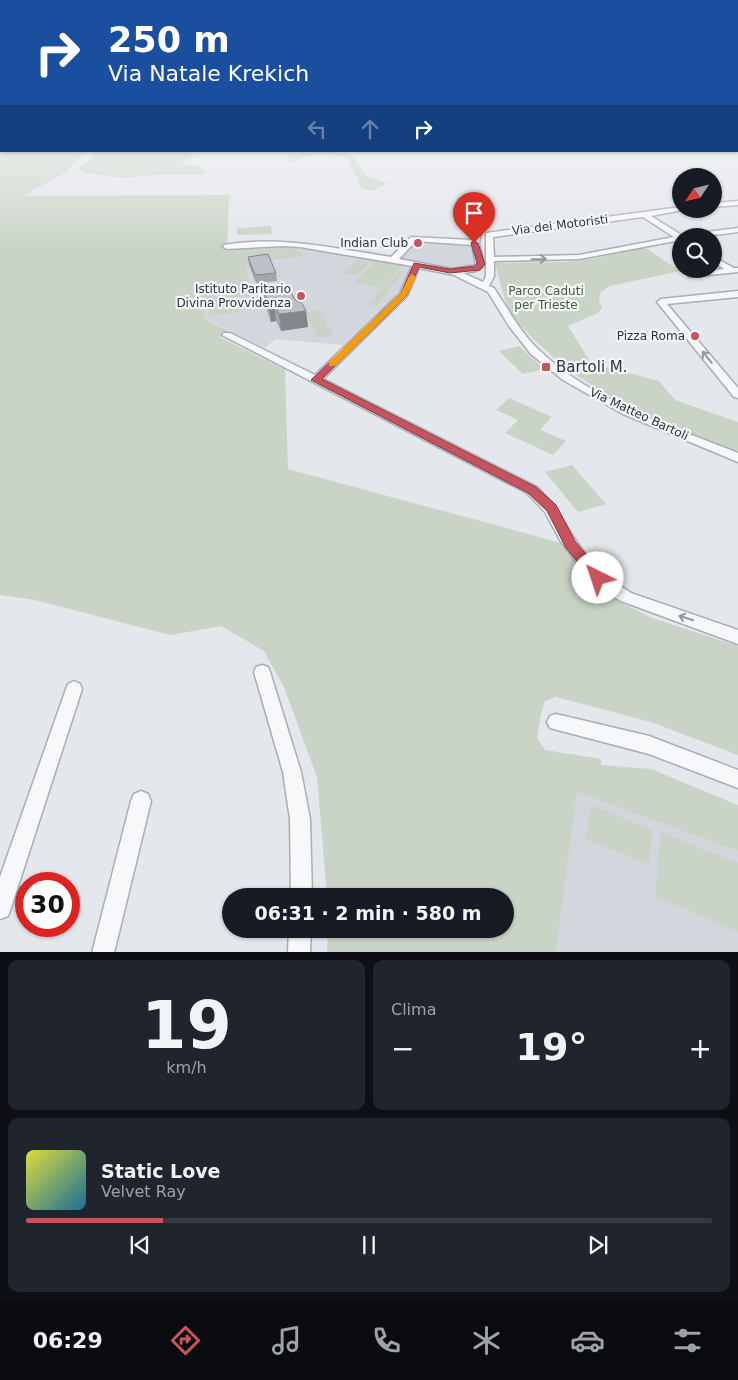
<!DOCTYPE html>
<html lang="it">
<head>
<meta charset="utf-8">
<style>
	body { margin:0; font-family:"DejaVu Sans",sans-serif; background:#20242c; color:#f1f3f6; height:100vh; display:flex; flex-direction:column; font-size:19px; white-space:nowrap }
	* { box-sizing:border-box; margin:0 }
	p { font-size:16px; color:#9ea1a6 }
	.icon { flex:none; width:28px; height:28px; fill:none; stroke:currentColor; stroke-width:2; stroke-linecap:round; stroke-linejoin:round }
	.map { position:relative; height:952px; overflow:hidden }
	.side { display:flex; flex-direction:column; gap:8px; padding:8px; background:#0d0f14; flex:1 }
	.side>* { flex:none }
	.banner { position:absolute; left:0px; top:0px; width:739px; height:152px; box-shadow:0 1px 4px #0004; background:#1a4fa0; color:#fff; overflow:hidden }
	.needle { width:32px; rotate:235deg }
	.buttons { position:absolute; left:672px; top:168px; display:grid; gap:10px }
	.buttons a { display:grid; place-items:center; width:50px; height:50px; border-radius:50%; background:#171b24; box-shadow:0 1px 4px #0004; font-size:25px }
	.speed { position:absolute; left:15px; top:872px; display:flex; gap:10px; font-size:25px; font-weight:700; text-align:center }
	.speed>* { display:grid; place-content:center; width:65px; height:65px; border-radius:50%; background:#171b24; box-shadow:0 1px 4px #0004; line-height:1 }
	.speed .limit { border:8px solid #d22; background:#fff; color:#111 }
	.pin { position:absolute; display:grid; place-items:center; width:42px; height:42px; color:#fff; margin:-51px -21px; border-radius:50% 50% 50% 0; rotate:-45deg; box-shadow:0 0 5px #0007 }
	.pin .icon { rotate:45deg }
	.me { position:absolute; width:55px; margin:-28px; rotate:319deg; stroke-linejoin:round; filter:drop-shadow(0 0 4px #0008) }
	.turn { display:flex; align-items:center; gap:18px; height:105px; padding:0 25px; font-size:22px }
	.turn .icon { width:65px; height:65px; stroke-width:2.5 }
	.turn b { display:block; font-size:35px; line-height:42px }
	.lanes { display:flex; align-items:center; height:48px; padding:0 25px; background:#0003; justify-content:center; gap:25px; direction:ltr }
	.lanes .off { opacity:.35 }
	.big { font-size:38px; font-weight:800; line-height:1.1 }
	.side .tile { flex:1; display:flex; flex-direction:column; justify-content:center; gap:8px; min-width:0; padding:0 18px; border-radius:10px; background:#20242c }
	.side .dial { align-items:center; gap:0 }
	.dial b { font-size:65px; line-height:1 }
	.song { display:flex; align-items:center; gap:15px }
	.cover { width:60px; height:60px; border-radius:8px; background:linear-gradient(135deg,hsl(60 70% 55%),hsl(200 70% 35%)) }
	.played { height:5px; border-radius:2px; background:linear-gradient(90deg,#c6545e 20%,#363941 20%) }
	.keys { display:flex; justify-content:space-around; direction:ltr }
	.heat { display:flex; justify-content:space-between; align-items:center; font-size:28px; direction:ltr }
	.side .tiles { flex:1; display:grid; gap:8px; grid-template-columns:1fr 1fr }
	.tile:last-child { grid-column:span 2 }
	.trip { position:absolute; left:222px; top:888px; width:292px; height:50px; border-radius:25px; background:#171b24; box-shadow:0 1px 4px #0004; font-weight:800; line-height:50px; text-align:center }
	.tabs { display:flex; height:80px; justify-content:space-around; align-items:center; background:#090b0e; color:#9ea1a6 }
	.tabs .icon { width:35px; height:35px }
	.tabs .selected { color:#c6545e }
	.tabs b { font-size:22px; color:#f1f3f6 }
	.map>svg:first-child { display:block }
	.built { fill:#d3d6dd }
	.green { fill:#c9d4c6 }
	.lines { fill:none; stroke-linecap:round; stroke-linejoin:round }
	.street-casing { stroke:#a9adb5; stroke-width:3 }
	.street { fill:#f7f8fa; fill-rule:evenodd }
	.wall { fill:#a2a5ac }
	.shaded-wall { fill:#84868c }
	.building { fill:#bcc0c8; stroke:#84868c }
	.oneway { stroke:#92969e }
	.route { fill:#c6545e; stroke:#81373d }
	.slow { fill:#f59e0b }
	.poi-dot { fill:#c6545e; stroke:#f4f6f8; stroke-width:2 }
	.labels { text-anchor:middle; stroke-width:4.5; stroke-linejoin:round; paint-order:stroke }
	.far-street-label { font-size:12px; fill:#2d3343; stroke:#f4f6f8 }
	.far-poi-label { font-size:12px; fill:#2d3343; stroke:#f4f6f8; text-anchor:end }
	.far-park-label { font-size:12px; fill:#405d3b; stroke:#f4f6f8 }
	.poi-label { font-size:15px; fill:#2d3343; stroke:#f4f6f8; text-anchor:start }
</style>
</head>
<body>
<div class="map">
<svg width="738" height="953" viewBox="0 0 738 953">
	<rect width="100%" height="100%" fill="#e4e7eb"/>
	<!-- built -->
	<g class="built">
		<path d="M414 240 473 245 477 266 450 270 396 260Z"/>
		<path d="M282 247 308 249 410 265 402 289 343 345 275 339 265 348 205 319 202 316 207 303 234 250Z"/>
		<path d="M577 791 738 851V952L556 953Z"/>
	</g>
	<!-- green -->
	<g class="green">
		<path d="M0 115 1 151H87L66 172 23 196 229 195 227 251 298 248 296 252 307 253 303 256 258 262 245 267 253 295 207 303 202 316 210 322 229 331 220 337 281 368 285 367 288 469 565 544 598 591 652 618 738 646V755L651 722 556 697 545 701 541 714 537 738 545 750 601 759V765L651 769 738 805V851L577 792 556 952H327L328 929H506V896H327L317 777 284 687 264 651 221 626 170 635 35 600 0 595Z"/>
		<path d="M97 151H190L194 156 180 165 201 166 205 173 201 175 168 174 123 178 84 173 80 170 79 168 91 159Z"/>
		<path d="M310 151H346L351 153 366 176 387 183 372 191 361 188 349 162 344 157 325 154H313L293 162H288V156L291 153Z"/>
		<path d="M457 207 483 209 484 215C476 220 463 214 454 210Z"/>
		<path d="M271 226 272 234 237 235V228Z"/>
		<path d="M644 247 680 271 610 286 601 292 599 299 602 308 598 313 568 326 591 363 659 381 675 400 738 422V452C668 424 598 400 542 347 530 336 515 322 508 307 502 293 499 278 495 263L564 262 597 258Z"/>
		<path d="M358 259 370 262 356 276 342 273Z"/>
		<path d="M377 260 403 265 381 289 354 282Z"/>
		<path d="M400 270 404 271 376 306 368 304Z"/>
		<path d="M253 298 256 309 210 316 208 304Z"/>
		<path d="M319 310 333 337H317L305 312Z"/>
		<path d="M519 346 544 369 523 374 499 351Z"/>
		<path d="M509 398 552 417 540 430 566 441 553 455 505 433 518 420 496 410Z"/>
		<path d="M572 465 606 504 578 512 545 472Z"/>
		<path d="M591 805 652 830 649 865 586 839Z"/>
		<path d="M661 832 738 863V932L655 896Z"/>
	</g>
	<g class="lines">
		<!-- street casing -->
		<g class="street-casing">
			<g id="street">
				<path d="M738 201V205L714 207V203Z"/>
				<path d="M681 207 688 209 651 216 683 236H681V240L579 259 494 261V276L489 286 494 288C508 309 520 332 539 350 590 400 673 427 738 453V462L623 414 563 380 531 354 509 326 488 292 454 275 419 268 407 296 323 379 537 487 554 505 570 532 587 556 615 582 631 593 738 630V644L621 601 612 596 590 578 577 563 560 540 545 512 527 493 222 335 224 333H230L315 375 400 293 412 266 300 247 282 246 227 249 223 247 224 245C280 235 337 249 391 257L411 237 472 240 473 232 477 230 481 232 479 243 484 266 476 271 463 273 483 282 486 276V233ZM643 217 674 237 579 255 494 257 493 237ZM416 241 472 245 476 265 452 269 399 259Z"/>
				<path d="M738 228V232L707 236H687L691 234Z"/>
				<path d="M714 257 734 268H738V272L689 277 688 275 692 272 724 269 714 262Z"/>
				<path d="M738 291V297L667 304 738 388V398L734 397 657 302 661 299Z"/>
				<path d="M262 665 268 667 270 672 301 772 310 819 312 896H291L290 819 283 772 254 672 256 667Z"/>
				<path d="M74 681 80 684 82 689 11 908 8 916 0 919V877L66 689 68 684Z"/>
				<path d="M556 714 649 736 738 770V788L649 754 550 728 547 722 550 716Z"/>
				<path d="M141 791 148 794 151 801 114 953H92L131 801 134 794Z"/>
				<path d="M289 929H311L310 953H288Z"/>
			</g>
		</g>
		<!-- street -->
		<use href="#street" class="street"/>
	</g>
	<!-- wall -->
	<g class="wall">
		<path d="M248 257 276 273 277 281 256 283 249 265Z"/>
		<path d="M263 289 278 292 295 300 306 311 308 327 281 331 276 321 271 322 265 305Z"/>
	</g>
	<!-- shaded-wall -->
	<g class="shaded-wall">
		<path d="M274 304 276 321 271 322 269 305Z"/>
		<path d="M306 311 308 327 281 331 279 314Z"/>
	</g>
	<!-- building -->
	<g class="building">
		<path d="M268 254 276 273 255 275 248 257Z"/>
		<path d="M276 287 278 292 290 290 295 300 302 303 306 311 279 314 274 304 269 305 263 289Z"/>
	</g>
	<!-- one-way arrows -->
	<defs><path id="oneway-shaft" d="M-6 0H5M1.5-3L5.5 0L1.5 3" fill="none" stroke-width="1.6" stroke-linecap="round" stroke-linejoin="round" transform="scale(1.25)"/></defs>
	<g class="oneway">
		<use href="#oneway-shaft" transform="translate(539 259) rotate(-1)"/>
		<use href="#oneway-shaft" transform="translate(707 357) rotate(-129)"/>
		<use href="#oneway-shaft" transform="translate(686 618) rotate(-162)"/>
	</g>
	<!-- sky -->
	<linearGradient id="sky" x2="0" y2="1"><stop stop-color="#8cb3db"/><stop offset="0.46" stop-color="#f3f4f6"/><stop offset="1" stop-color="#f3f4f6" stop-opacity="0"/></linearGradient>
	<rect width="738" height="249" fill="url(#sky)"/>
	<!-- route -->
	<path class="route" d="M474 241 478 243 485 264 480 270 450 273 419 267 407 295 322 379 536 487 556 505 575 541 602 574 604 578 602 581 598 583 593 581 566 548 547 511 528 493 311 380 401 293 414 263 450 269 475 266 477 263 471 243Z"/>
	<!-- slow -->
	<path class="slow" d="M412 274 416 277 407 295 335 366H329V362L401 293 409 277Z"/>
	<!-- markers -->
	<g class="poi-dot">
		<circle cx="418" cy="243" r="5"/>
		<circle cx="301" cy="296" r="5"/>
		<circle cx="695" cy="336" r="5"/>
		<rect x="541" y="362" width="10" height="10" rx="2.5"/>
	</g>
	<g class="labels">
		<!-- far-street labels -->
		<g class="far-street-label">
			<text transform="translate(560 225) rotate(-7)" y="4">Via dei Motoristi</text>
			<text transform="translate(639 414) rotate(25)" y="4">Via Matteo Bartoli</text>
		</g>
		<!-- far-poi labels -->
		<g class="far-poi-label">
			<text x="408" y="247">Indian Club</text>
			<text x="291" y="293">Istituto Paritario<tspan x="291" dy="14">Divina Provvidenza</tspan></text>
			<text x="685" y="340">Pizza Roma</text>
		</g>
		<!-- far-park labels -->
		<g class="far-park-label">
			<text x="546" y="295">Parco Caduti<tspan x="546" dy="14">per Trieste</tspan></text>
		</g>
		<!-- poi labels -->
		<g class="poi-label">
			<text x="556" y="372">Bartoli M.</text>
		</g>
	</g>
</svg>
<div class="buttons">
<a><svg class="needle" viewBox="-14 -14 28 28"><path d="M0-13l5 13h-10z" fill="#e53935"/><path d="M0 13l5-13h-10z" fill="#9ea1a6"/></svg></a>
<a><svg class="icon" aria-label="search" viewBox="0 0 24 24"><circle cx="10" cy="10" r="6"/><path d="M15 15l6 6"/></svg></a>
</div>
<div class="speed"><div class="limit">30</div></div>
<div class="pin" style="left:474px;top:243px;background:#d93025"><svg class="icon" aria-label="arrive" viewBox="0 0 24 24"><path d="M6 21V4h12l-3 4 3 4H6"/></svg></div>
<svg class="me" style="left:598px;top:578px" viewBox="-20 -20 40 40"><circle r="19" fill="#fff"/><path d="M0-13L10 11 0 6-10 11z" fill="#c6545e"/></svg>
<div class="trip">06:31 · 2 min · 580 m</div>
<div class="banner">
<div class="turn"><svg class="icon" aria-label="right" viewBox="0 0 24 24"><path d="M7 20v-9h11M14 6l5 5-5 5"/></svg><div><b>250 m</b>Via Natale Krekich</div></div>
<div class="lanes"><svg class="icon off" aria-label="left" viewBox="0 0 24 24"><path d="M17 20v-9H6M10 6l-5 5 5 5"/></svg><svg class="icon off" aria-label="ahead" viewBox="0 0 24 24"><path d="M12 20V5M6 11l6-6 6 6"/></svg><svg class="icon" aria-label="right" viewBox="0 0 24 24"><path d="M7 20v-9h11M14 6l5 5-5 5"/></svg></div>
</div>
</div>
<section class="side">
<div class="tiles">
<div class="tile dial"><b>19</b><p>km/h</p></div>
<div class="tile"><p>Clima</p>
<div class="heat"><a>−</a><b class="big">19°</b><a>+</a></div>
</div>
<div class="tile">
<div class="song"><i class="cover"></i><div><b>Static Love</b><p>Velvet Ray</p></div></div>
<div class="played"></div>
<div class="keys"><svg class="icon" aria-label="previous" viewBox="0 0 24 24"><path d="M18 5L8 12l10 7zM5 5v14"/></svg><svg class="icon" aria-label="pause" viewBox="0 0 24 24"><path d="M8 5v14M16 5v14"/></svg><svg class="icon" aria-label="next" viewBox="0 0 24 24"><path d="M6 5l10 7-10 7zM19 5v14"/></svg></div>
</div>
</div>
</section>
<nav class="tabs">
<b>06:29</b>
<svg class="icon selected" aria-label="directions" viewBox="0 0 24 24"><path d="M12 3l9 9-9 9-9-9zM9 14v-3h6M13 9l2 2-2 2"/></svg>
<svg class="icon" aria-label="music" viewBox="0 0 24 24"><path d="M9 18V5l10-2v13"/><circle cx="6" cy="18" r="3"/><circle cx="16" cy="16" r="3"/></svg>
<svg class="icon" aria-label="phone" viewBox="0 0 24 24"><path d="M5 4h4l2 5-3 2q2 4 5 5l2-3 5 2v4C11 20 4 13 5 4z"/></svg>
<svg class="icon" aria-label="climate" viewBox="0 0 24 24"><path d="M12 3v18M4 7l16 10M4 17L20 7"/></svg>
<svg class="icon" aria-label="car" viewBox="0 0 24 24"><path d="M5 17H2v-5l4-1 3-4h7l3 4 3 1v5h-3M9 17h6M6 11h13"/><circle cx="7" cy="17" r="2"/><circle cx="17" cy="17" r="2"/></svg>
<svg class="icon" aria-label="filters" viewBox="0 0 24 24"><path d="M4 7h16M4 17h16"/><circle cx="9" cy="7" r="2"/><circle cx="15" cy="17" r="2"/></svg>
</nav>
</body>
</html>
